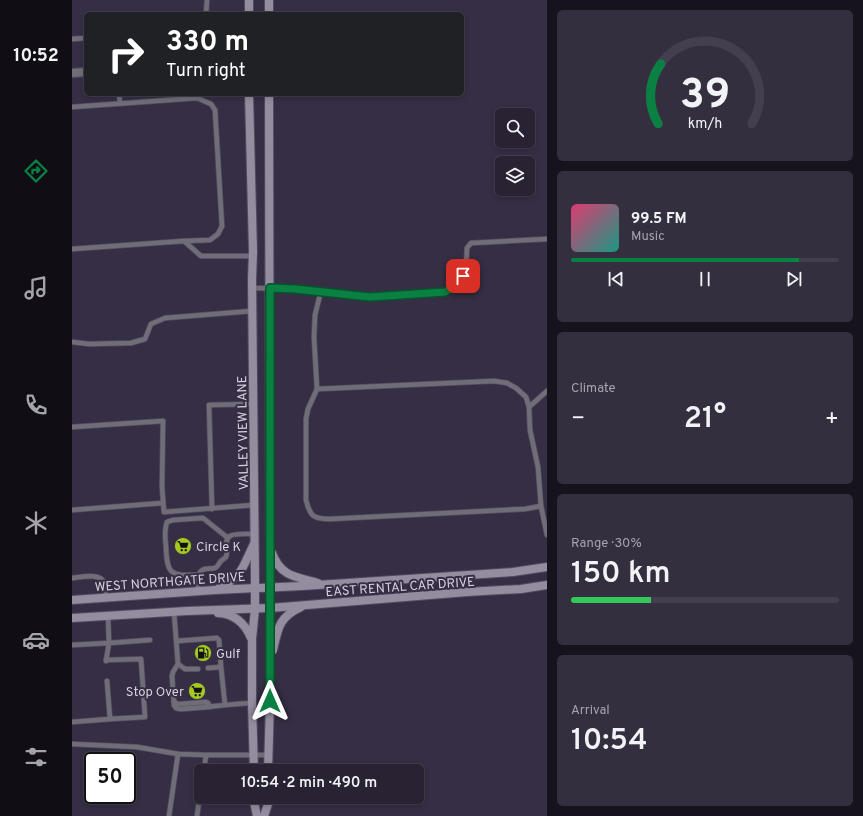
<!DOCTYPE html>
<html lang="en">
<head>
<meta charset="utf-8">
<style>
	body { margin:0; font-family:Overpass,sans-serif; background:#342f3f; color:#f1f3f6; height:100vh; display:flex; flex-direction:column; font-size:15px; white-space:nowrap }
	* { box-sizing:border-box; margin:0 }
	p { font-size:13px; color:#a5a4ac }
	.icon { flex:none; width:22px; height:22px; fill:none; stroke:currentColor; stroke-width:2; stroke-linecap:round; stroke-linejoin:round }
	.map { position:relative; flex:1; overflow:hidden }
	.details { display:flex; flex-direction:column; gap:10px; padding:10px; background:#16131c; width:316px }
	.details>* { flex:none }
	.guide { position:absolute; left:12px; top:12px; width:380px; height:84px; border-radius:6px; box-shadow:0 2px 6px #0003,0 0 0 1px #443f4e; background:#202124; color:#fff; overflow:hidden }
	.controls { position:absolute; left:423px; top:108px; display:grid; gap:8px }
	.controls a { display:grid; place-items:center; width:40px; height:40px; border-radius:6px; background:#282233; box-shadow:0 2px 6px #0003,0 0 0 1px #443f4e; font-size:20px }
	.speed { position:absolute; left:12px; top:752px; display:flex; gap:8px; font-size:20px; font-weight:700; text-align:center }
	.speed>* { display:grid; place-content:center; width:52px; height:52px; border-radius:50%; background:#282233; box-shadow:0 2px 6px #0003,0 0 0 1px #443f4e; line-height:1 }
	.speed .limit { border:2px solid #111; border-radius:6px; background:#fff; color:#111 }
	.pin { position:absolute; display:grid; place-items:center; width:34px; height:34px; color:#fff; margin:-17px; border-radius:8px; box-shadow:0 2px 6px #0006 }
	.me { position:absolute; width:44px; margin:-22px; rotate:0deg; stroke-linejoin:round; filter:drop-shadow(0 0 3px #0008) }
	.turn { display:flex; align-items:center; gap:14px; height:84px; padding:0 16px; font-size:18px }
	.turn .icon { width:52px; height:52px; stroke-width:2.5 }
	.turn b { display:block; font-size:28px; line-height:34px }
	.big { font-size:30px; font-weight:600; line-height:1.1 }
	.details .card { flex:1; display:flex; flex-direction:column; justify-content:center; gap:6px; min-width:0; padding:0 14px; border-radius:6px; background:#342f3f }
	.details .dial { align-items:center; gap:0 }
	.dial svg { height:104px; overflow:visible; fill:none; stroke:#443f4e; stroke-width:7; stroke-linecap:round; text-anchor:middle }
	.dial text { fill:#f1f3f6; stroke:none }
	.song { display:flex; align-items:center; gap:12px }
	.cover { width:48px; height:48px; border-radius:6px; background:linear-gradient(135deg,hsl(340 70% 55%),hsl(170 70% 35%)) }
	.played { height:4px; border-radius:2px; background:linear-gradient(90deg,#0b8043 85%,#443f4e 85%) }
	.keys { display:flex; justify-content:space-around; direction:ltr }
	.heat { display:flex; justify-content:space-between; align-items:center; font-size:22px; direction:ltr }
	.charge { height:6px; border-radius:3px; background:linear-gradient(90deg,#34c759 30%,#443f4e 0) }
	.trip { position:absolute; left:122px; top:764px; width:230px; height:40px; border-radius:6px; background:#282233; box-shadow:0 2px 6px #0003,0 0 0 1px #443f4e; font-weight:600; line-height:40px; text-align:center }
	main { display:flex; flex:1; min-height:0 }
	.menu { display:flex; flex-direction:column; width:72px; justify-content:space-around; align-items:center; background:#100e14; color:#a5a4ac }
	.menu .icon { width:28px; height:28px }
	.menu .active { color:#0b8043 }
	.menu b { font-size:18px; color:#f1f3f6 }
	.map>svg:first-child { display:block }
	.lines { fill:none; stroke-linecap:round; stroke-linejoin:round }
	.service-casing { stroke:#534b60; stroke-width:6 }
	.minor-casing { stroke:#534b60; stroke-width:10 }
	.secondary-casing { stroke:#534b60; stroke-width:10 }
	.service { stroke:#716d78; stroke-width:4.5 }
	.minor { stroke:#716d78; stroke-width:8 }
	.secondary { stroke:#948da0; stroke-width:8 }
	.route-casing { stroke:#07532c; stroke-width:10 }
	.route { stroke:#0b8043; stroke-width:7 }
	.labels { text-anchor:middle; stroke-width:4; stroke-linejoin:round; paint-order:stroke }
	.street-label { font-size:13px; fill:#d5d0de; stroke:#362e44 }
	.poi-label { font-size:13px; fill:#d5d0de; stroke:#362e44; text-anchor:start }
</style>
</head>
<body>
<main>
<nav class="menu">
<b>10:52</b>
<svg class="icon active" aria-label="directions" viewBox="0 0 24 24"><path d="M12 3l9 9-9 9-9-9zM9 14v-3h6M13 9l2 2-2 2"/></svg>
<svg class="icon" aria-label="music" viewBox="0 0 24 24"><path d="M9 18V5l10-2v13"/><circle cx="6" cy="18" r="3"/><circle cx="16" cy="16" r="3"/></svg>
<svg class="icon" aria-label="phone" viewBox="0 0 24 24"><path d="M5 4h4l2 5-3 2q2 4 5 5l2-3 5 2v4C11 20 4 13 5 4z"/></svg>
<svg class="icon" aria-label="climate" viewBox="0 0 24 24"><path d="M12 3v18M4 7l16 10M4 17L20 7"/></svg>
<svg class="icon" aria-label="car" viewBox="0 0 24 24"><path d="M5 17H2v-5l4-1 3-4h7l3 4 3 1v5h-3M9 17h6M6 11h13"/><circle cx="7" cy="17" r="2"/><circle cx="17" cy="17" r="2"/></svg>
<svg class="icon" aria-label="filters" viewBox="0 0 24 24"><path d="M4 7h16M4 17h16"/><circle cx="9" cy="7" r="2"/><circle cx="15" cy="17" r="2"/></svg>
</nav>
<div class="map">
<svg width="475" height="816" viewBox="0 0 475 816">
	<rect width="100%" height="100%" fill="#362e44"/>
	<g class="lines">
		<!-- service casing -->
		<g class="service-casing">
			<g id="service">
				<path d="M134 14 135 0"/>
				<path d="M0 39 14 38"/>
				<path d="M47 94 48 103"/>
				<path d="M0 107 125 98 139 104 143 110 150 226 146 234 138 240 112 241"/>
				<path d="M0 249 112 241 129 256H181"/>
				<path d="M180 288 223 289 298 297 373 292 387 284 394 268 395 248 399 243 475 239"/>
				<path d="M249 291 243 315 242 337 245 389 422 381 435 383 444 388 454 397 457 407"/>
				<path d="M0 342 17 344 59 343 73 339 79 324 93 318 180 311"/>
				<path d="M245 389 236 409 234 419V500C238 516 241 519 258 519L453 509 469 506"/>
				<path d="M475 391 457 407 458 430 466 467 469 506 475 535"/>
				<path d="M0 427 91 421 90 487 92 512 182 505"/>
				<path d="M140 509 137 405 181 404"/>
				<path d="M0 510 91 503"/>
				<path d="M127 575C100 575 95 577 94 547 93 539 92 530 95 522L101 520 131 518 156 538"/>
				<path d="M0 578C9 577 29 572 33 584 34 588 34 593 34 597"/>
				<path d="M126 591C126 584 124 571 133 569 136 568 140 569 143 568 146 567 147 563 149 561 150 560 153 558 154 557 157 551 151 540 158 536 162 533 177 534 183 534"/>
				<path d="M102 612 106 664 101 672 100 676 102 705 104 708 108 709C132 708 156 704 180 703"/>
				<path d="M105 641 145 638 147 640 149 667 153 705"/>
				<path d="M0 645 37 643 36 616"/>
				<path d="M34 660 69 659 73 717 38 719 35 681"/>
				<path d="M34 661 37 643 78 640"/>
				<path d="M106 664 113 669H126"/>
				<path d="M136 668 149 667"/>
				<path d="M102 701 105 704H109L134 702 136 703 138 707"/>
				<path d="M0 722 38 719"/>
				<path d="M0 744 65 747 106 754 134 755H197"/>
				<path d="M132 771 134 755"/>
				<path d="M97 816 106 754"/>
				<path d="M125 816 129 788"/>
			</g>
		</g>
		<!-- minor casing -->
		<g class="minor-casing">
			<path id="minor" d="M0 73 14 72"/>
		</g>
		<!-- secondary casing -->
		<g class="secondary-casing">
			<g id="secondary">
				<path d="M177 14V0"/>
				<path d="M197 14V0"/>
				<path d="M177 94 181 252 180 280 183 579V609L180 639V703L182 771"/>
				<path d="M200 553C209 577 224 577 246 583"/>
				<path d="M147 588C172 576 171 565 182 544"/>
				<path d="M0 600 143 590 230 586 441 572 475 567"/>
				<path d="M146 613C163 614 173 623 179 638"/>
				<path d="M0 618 115 611 198 608 395 592 449 589 475 585"/>
				<path d="M201 650C206 628 207 617 229 607"/>
				<path d="M196 771 198 701V587L197 94"/>
				<path d="M182 797V802L185 816"/>
				<path d="M192 816 196 804V797"/>
			</g>
		</g>
		<!-- service -->
		<use href="#service" class="service"/>
		<!-- minor -->
		<use href="#minor" class="minor"/>
		<!-- secondary -->
		<use href="#secondary" class="secondary"/>
	</g>
	<g class="lines">
		<!-- route casing -->
		<g class="route-casing">
			<path id="route" d="M198 701V288L223 289 298 297 373 292 387 284 391 276"/>
		</g>
		<!-- route -->
		<use href="#route" class="route"/>
	</g>
	<!-- icons -->
	<defs>
		<g id="supermarket-disc" transform="scale(0.9)"><circle r="9.5" fill="#a5c822" stroke="#362e44"/><path d="M-6-5.5h2.5l.6 2H6L4.5 2H-2.5L-4.4-4H-6ZM-1.5 3.2a1.3 1.3 0 1 0 .1 0ZM3 3.2a1.3 1.3 0 1 0 .1 0Z" fill="#111"/></g>
		<g id="fuel-disc" transform="scale(0.9)"><circle r="9.5" fill="#a5c822" stroke="#362e44"/><path d="M-5.5-6h7V0h2V4h1.3V-2.5L3-4.5l.8-.8L6-3V5H2.5V1h-1V6h-7ZM-4.2-4.7v3.2H.2V-4.7Z" fill="#111"/></g>
	</defs>
	<g fill-rule="evenodd">
		<use href="#supermarket-disc" x="111" y="546"/>
		<use href="#fuel-disc" x="131" y="653"/>
		<use href="#supermarket-disc" x="125" y="691"/>
	</g>
	<g class="labels">
		<!-- street labels -->
		<g class="street-label">
			<text transform="translate(170 433) rotate(-91)" y="5">VALLEY VIEW LANE</text>
			<text transform="translate(98 581) rotate(-4)" y="5">WEST NORTHGATE DRIVE</text>
			<text transform="translate(328 586) rotate(-4)" y="5">EAST RENTAL CAR DRIVE</text>
		</g>
		<!-- poi labels -->
		<g class="poi-label">
			<text x="124" y="551">Circle K</text>
			<text x="144" y="658">Gulf</text>
			<text x="112" y="696" text-anchor="end">Stop Over</text>
		</g>
	</g>
</svg>
<div class="controls">
<a><svg class="icon" aria-label="search" viewBox="0 0 24 24"><circle cx="10" cy="10" r="6"/><path d="M15 15l6 6"/></svg></a>
<a><svg class="icon" aria-label="layers" viewBox="0 0 24 24"><path d="M12 4l9 5-9 5-9-5zM3 14l9 5 9-5"/></svg></a>
</div>
<div class="speed"><div class="limit">50</div></div>
<div class="pin" style="left:391px;top:276px;background:#d93025"><svg class="icon" aria-label="arrive" viewBox="0 0 24 24"><path d="M6 21V4h12l-3 4 3 4H6"/></svg></div>
<svg class="me" style="left:198px;top:701px" viewBox="-20 -20 40 40"><path d="M0-17L14 15 0 8-14 15z" fill="#0b8043" stroke="#fff" stroke-width="4"/></svg>
<div class="trip">10:54 · 2 min · 490 m</div>
<div class="guide">
<div class="turn"><svg class="icon" aria-label="right" viewBox="0 0 24 24"><path d="M7 20v-9h11M14 6l5 5-5 5"/></svg><div><b>330 m</b>Turn right</div></div>
</div>
</div>
<section class="details">
<div class="card dial"><svg viewBox="0 0 100 80">
<path d="M14 69A42 42 0 1 1 86 69"/>
<path d="M14 69A42 42 0 0 1 16 23" stroke="#0b8043"/>
<text x="50" y="56" font-size="32" font-weight="700">39</text>
<text x="50" y="72" font-size="11">km/h</text>
</svg></div>
<div class="card">
<div class="song"><i class="cover"></i><div><b>99.5 FM</b><p>Music</p></div></div>
<div class="played"></div>
<div class="keys"><svg class="icon" aria-label="previous" viewBox="0 0 24 24"><path d="M18 5L8 12l10 7zM5 5v14"/></svg><svg class="icon" aria-label="pause" viewBox="0 0 24 24"><path d="M8 5v14M16 5v14"/></svg><svg class="icon" aria-label="next" viewBox="0 0 24 24"><path d="M6 5l10 7-10 7zM19 5v14"/></svg></div>
</div>
<div class="card"><p>Climate</p>
<div class="heat"><a>−</a><b class="big">21°</b><a>+</a></div>
</div>
<div class="card"><p>Range · 30%</p><b class="big">150 km</b><div class="charge"></div></div>
<div class="card"><p>Arrival</p><b class="big">10:54</b></div>
</section>
</main>
</body>
</html>
